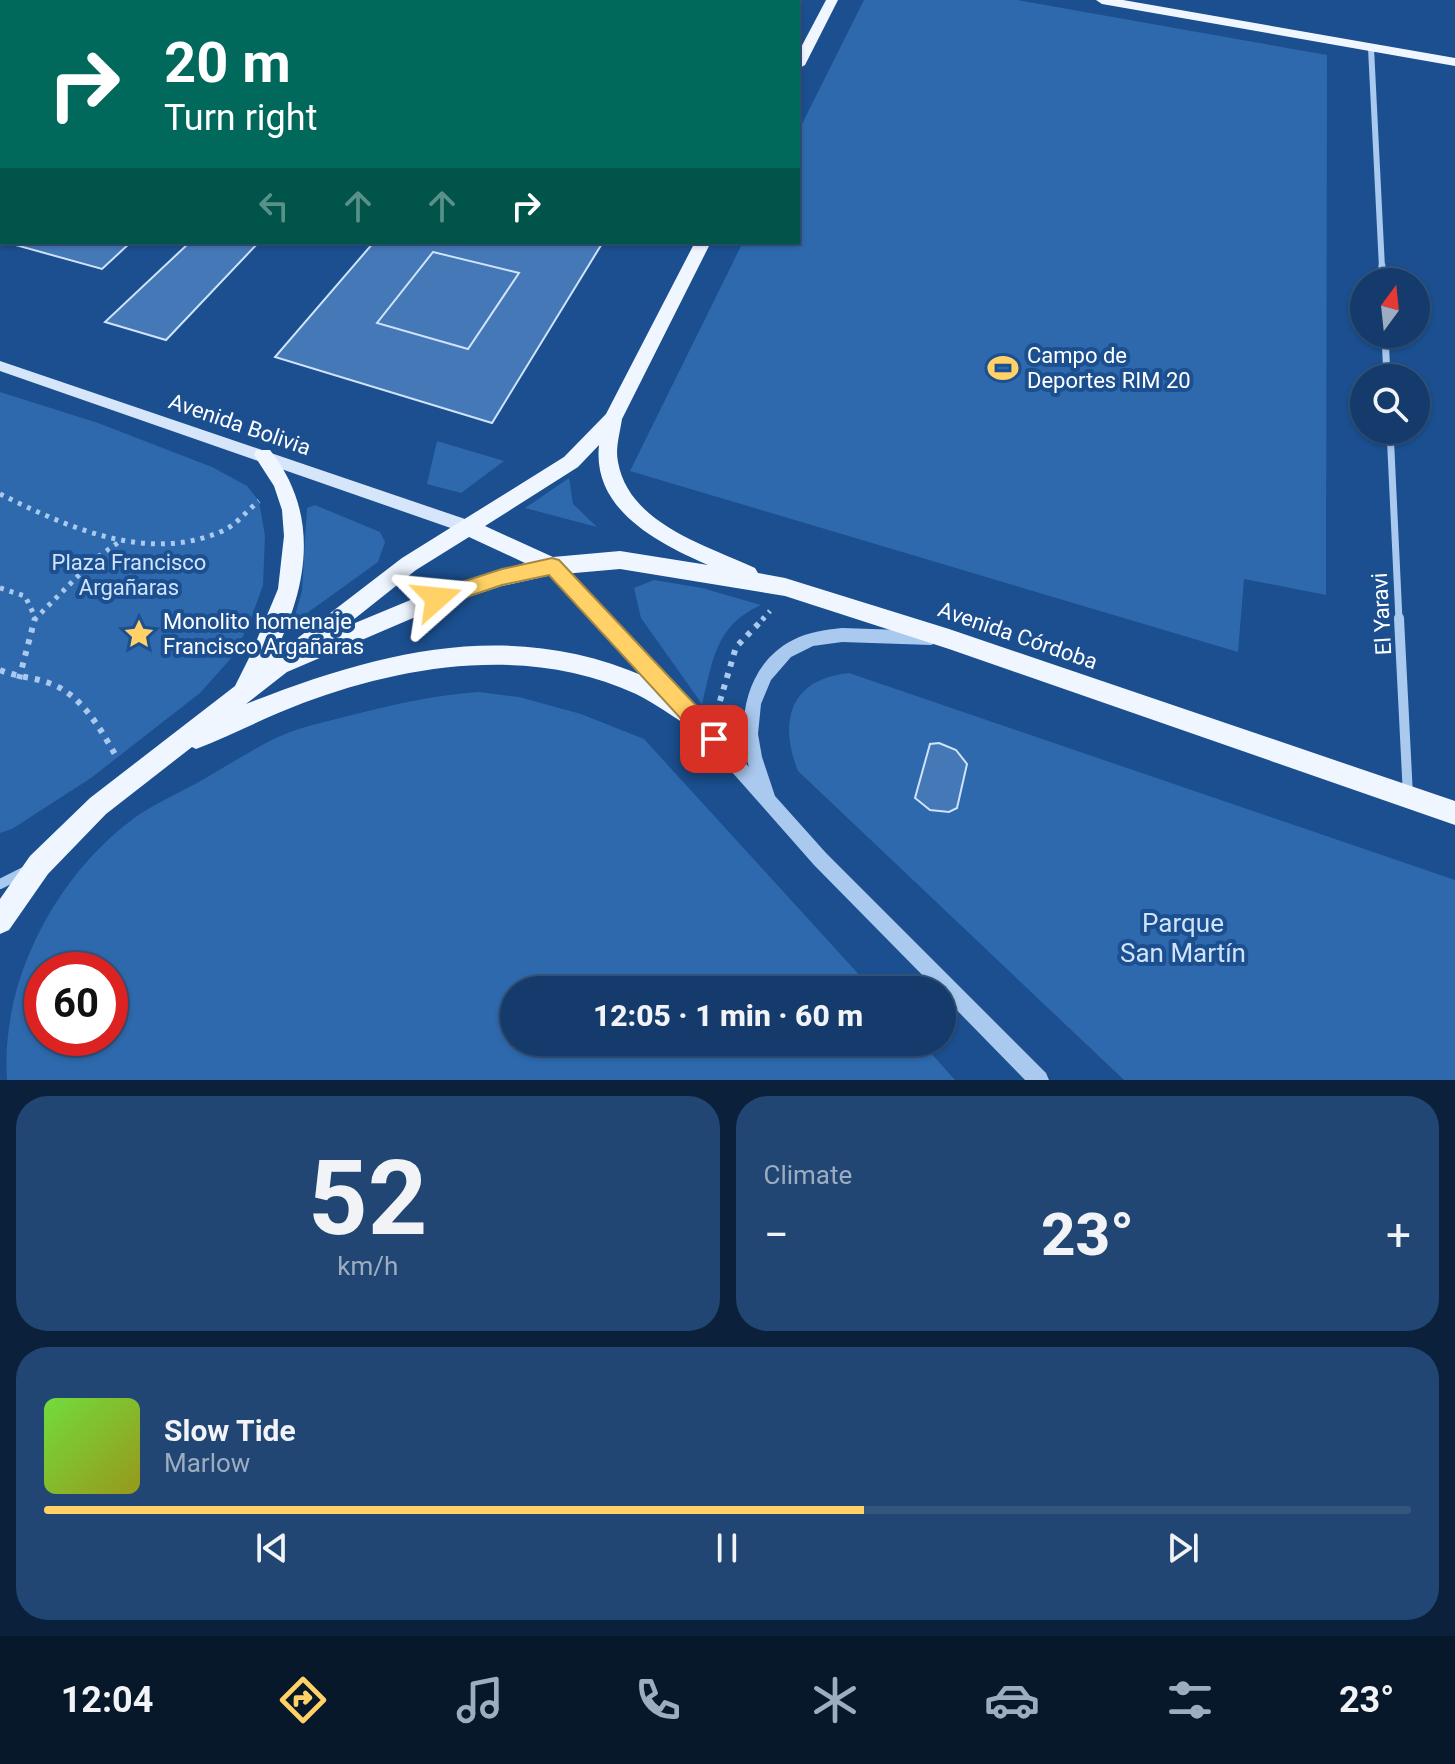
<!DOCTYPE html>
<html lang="en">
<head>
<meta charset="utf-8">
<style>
	body { margin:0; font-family:Roboto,sans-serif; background:#214673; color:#f1f3f6; height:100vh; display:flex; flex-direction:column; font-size:30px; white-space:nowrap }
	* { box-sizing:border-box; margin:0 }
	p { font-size:26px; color:#9dadc1 }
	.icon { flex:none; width:44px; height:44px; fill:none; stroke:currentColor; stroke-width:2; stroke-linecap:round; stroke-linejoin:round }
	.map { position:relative; height:1080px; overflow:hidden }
	.side { display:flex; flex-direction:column; gap:16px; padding:16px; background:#0b203b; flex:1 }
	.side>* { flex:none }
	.guide { position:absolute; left:0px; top:0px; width:800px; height:244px; box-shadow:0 2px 6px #0004,0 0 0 2px #33557e; background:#00695c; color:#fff; overflow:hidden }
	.needle { width:52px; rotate:15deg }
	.tools { position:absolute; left:1350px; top:268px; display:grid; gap:16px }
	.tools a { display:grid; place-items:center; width:80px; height:80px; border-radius:50%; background:#143b6b; box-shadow:0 2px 6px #0004,0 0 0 2px #33557e; font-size:40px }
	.speed { position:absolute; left:24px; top:952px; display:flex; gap:16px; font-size:40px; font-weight:700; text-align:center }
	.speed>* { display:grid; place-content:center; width:104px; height:104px; border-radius:50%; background:#143b6b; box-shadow:0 2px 6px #0004,0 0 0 2px #33557e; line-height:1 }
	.speed .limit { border:12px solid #d22; background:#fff; color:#111 }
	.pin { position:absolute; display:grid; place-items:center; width:68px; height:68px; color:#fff; margin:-34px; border-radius:16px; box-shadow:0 4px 12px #0006 }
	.me { position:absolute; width:88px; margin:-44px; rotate:72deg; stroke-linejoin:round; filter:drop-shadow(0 0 6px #0008) }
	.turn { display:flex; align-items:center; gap:28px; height:168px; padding:0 32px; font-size:36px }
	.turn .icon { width:104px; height:104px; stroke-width:2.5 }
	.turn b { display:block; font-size:56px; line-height:68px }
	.lanes { display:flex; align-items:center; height:76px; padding:0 32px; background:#0003; justify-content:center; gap:40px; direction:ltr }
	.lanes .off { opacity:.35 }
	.big { font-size:60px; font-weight:800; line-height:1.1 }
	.side .tile { flex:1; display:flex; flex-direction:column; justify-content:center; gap:12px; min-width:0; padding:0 28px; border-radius:32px; background:#214673 }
	.side .dial { align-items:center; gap:0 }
	.dial b { font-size:104px; line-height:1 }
	.song { display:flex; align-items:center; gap:24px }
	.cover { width:96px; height:96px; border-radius:12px; background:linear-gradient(135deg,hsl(100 70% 55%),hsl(60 70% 35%)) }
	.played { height:8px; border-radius:4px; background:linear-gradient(90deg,#ffd166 60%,#33557e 60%) }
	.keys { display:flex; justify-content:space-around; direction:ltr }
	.heat { display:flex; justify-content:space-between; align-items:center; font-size:44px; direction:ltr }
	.side .tiles { flex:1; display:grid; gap:16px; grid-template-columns:1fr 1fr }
	.tile:last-child { grid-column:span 2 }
	.trip { position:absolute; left:500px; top:976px; width:456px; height:80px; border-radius:40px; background:#143b6b; box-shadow:0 2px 6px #0004,0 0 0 2px #33557e; font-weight:800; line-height:80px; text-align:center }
	.dock { display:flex; height:128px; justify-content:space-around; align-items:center; background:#08182b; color:#9dadc1 }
	.dock .icon { width:56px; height:56px }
	.dock .selected { color:#ffd166 }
	.dock b { font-size:36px; color:#f1f3f6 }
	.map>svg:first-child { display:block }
	.green { fill:#2e69ad; fill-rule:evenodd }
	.building { fill:#4478b7; stroke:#cfe3fa; stroke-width:2 }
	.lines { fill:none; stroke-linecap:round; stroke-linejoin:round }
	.path-far1 { stroke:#a9c9ee; stroke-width:5; stroke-dasharray:4 6; stroke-linecap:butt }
	.path { stroke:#a9c9ee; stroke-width:6; stroke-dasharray:5 7; stroke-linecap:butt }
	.minor-far2 { stroke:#a9c9ee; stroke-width:6 }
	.minor-far1 { stroke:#a9c9ee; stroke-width:7 }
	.minor { stroke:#a9c9ee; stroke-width:10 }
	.tertiary { fill:#a9c9ee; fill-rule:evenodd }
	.secondary { fill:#d6e6fa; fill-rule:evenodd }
	.primary { fill:#f0f6ff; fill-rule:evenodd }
	.route { fill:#ffd166; stroke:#a68842; stroke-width:2 }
	.labels { text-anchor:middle; stroke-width:8; stroke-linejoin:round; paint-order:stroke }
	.poi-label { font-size:22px; fill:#fff; stroke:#1b4f8f; text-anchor:start }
	.street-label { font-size:22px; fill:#fff; stroke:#1b4f8f }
	.park-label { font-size:22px; fill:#cfe3fa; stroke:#1b4f8f }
	.near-park-label { font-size:26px; fill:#cfe3fa; stroke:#1b4f8f }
</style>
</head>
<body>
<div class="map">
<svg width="1455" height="1080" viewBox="0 0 1455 1080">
	<rect width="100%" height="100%" fill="#1b4f8f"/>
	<!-- green -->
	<g class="green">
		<path d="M864 0H1017L1327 55 1326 595 1244 579 1238 652 630 471 743 242H798V132Z"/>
		<path d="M0 392 98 423 212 467 247 486 259 501 265 536 263 585 251 619 234 655 200 693 91 778 12 829 0 833Z"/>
		<path d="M437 441 504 461 461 493 427 484Z"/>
		<path d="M569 478 573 504 597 527 525 508Z"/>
		<path d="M315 505 380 532 385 542 378 562 296 621 294 619 302 591 307 508Z"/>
		<path d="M654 580 702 588 761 605C715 625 713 661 702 704L641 618 634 588Z"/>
		<path d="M849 673 1455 880V1080H1124L798 771C778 721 790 679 849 673Z"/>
		<path d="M479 692 519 697 581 714 644 739 873 990H514V1042H921L955 1080H7C0 979 58 871 140 814 160 801 183 791 204 779 228 765 253 749 278 737 300 727 325 722 348 716 392 705 433 695 479 692ZM42 970H110V1038H42Z"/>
	</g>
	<!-- building -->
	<g class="building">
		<path d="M5 242H131L102 269Z"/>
		<path d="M190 242H259L166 340 105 322Z"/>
		<path d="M374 242H603L492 423 275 357Z"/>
		<path d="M433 252 519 273 468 349 377 323Z"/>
		<path d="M939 743 956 750 967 764 957 808 949 812 930 810 915 798 930 744Z"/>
	</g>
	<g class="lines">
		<!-- path-far1 -->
		<g class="path-far1">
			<path d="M0 494C67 527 146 563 220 532 236 526 246 511 259 501"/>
			<path d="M0 588 25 596 35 617"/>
			<path d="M34 620 95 559 119 542"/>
			<path d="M762 620 770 611"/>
		</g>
		<!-- path -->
		<g class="path">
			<path d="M0 670C16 677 33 677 49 683 81 694 100 728 116 756"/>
			<path d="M19 679 35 618"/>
			<path d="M720 701 736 647 764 618"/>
		</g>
		<!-- minor-far2 -->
		<g class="minor-far2">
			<path d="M36 0 46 2"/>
			<path d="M435 0 445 2"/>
			<path d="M396 2 399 0"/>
			<path d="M1371 48 1382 268"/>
		</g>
		<!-- minor-far1 -->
		<g class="minor-far1">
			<path d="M1382 266 1383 282"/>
			<path d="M1385 334 1387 378"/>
			<path d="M1390 430 1399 620"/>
		</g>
		<!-- minor -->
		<g class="minor">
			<path d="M1399 618 1408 796"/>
			<path d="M0 884 24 872"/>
		</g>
		<!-- tertiary -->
		<g class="tertiary">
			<path d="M552 560 557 562 684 695 686 700 684 705 678 707 672 705 547 570 545 566 547 562Z"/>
			<path d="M842 628 931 631 936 633 938 638 936 643 931 645 842 642 813 646 791 657 771 680 761 704 758 734 762 757 775 796 826 853 1046 1073 1049 1080H1025L942 995V990H937L814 865 686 720 684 715 686 710 692 707 698 710 749 767C735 721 747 663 793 640 808 632 825 630 842 628Z"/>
		</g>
		<!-- secondary -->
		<path class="secondary" d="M0 361 465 519 471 521 473 526 471 531 465 533 0 371Z"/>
		<!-- primary -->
		<g class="primary">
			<path d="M826 0H838L805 65 798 69V53Z"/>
			<path d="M1096 0H1123L1455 58V66L1102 4Z"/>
			<path d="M695 242H711L622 419C620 433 615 448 618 462 629 524 706 545 755 568L758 573 785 578 949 629 1455 801V825L949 649 785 596 620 569 552 575 502 586 441 606 287 672 246 704C378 652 509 617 646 677 667 686 685 699 704 710L707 718 704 726 696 729 688 726C671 715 654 703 636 694 531 645 407 664 303 703 266 717 232 735 196 749L192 747 106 814 48 874 9 930 0 934V899L30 856 90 798 235 686 250 656 278 589 284 536 282 510 274 486 254 455 256 450H270C321 515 308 587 273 657L402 558 564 457 606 414ZM599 445C592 510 658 543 708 565L620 551 553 557 485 526 578 467ZM469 537 525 563 437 589 343 628 416 570Z"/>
		</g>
	</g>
	<!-- route -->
	<path class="route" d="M552 558 559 560 721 732 724 739 721 746 714 749 706 746 549 575 502 585 437 607 430 604 427 598 430 592 437 590 502 569Z"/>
	<!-- icons -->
	<defs>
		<g id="stadium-bare" transform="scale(2.4)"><path d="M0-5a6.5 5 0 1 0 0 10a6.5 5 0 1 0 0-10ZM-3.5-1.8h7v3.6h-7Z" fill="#ffd166" stroke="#1b4f8f" stroke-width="2.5" paint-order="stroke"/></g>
		<g id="sight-bare" transform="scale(2.4)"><path d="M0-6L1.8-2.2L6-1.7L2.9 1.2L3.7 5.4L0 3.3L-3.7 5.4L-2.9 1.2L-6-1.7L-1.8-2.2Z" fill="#ffd166" stroke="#1b4f8f" stroke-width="2.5" paint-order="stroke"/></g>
	</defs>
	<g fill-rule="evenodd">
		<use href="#stadium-bare" x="1003" y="368"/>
		<use href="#sight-bare" x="139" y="634"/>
	</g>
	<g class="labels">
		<!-- poi labels -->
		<g class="poi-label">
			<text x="1027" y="363">Campo de<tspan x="1027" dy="25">Deportes RIM 20</tspan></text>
			<text x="163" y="629">Monolito homenaje<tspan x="163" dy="25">Francisco Argañaras</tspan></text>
		</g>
		<!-- street labels -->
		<g class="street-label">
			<text transform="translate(240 424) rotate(19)" y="8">Avenida Bolivia</text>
			<text transform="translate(1381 614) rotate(-93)" y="8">El Yaravi</text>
			<text transform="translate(1018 635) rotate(19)" y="8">Avenida Córdoba</text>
		</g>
		<!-- park labels -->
		<g class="park-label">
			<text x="129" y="570">Plaza Francisco<tspan x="129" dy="25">Argañaras</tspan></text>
		</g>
		<!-- near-park labels -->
		<g class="near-park-label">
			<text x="1183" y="932">Parque<tspan x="1183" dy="30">San Martín</tspan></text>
		</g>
	</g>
</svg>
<div class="tools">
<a><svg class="needle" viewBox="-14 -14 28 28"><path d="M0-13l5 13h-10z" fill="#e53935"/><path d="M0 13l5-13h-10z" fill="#9dadc1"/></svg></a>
<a><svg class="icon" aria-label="search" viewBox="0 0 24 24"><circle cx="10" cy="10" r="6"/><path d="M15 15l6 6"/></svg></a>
</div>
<div class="speed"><div class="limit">60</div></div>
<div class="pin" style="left:714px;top:739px;background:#d93025"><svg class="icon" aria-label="arrive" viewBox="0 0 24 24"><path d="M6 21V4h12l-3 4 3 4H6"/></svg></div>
<svg class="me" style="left:437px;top:598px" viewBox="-20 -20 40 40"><path d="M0-17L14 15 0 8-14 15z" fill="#ffd166" stroke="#fff" stroke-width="4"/></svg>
<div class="trip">12:05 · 1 min · 60 m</div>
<div class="guide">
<div class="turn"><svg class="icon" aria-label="right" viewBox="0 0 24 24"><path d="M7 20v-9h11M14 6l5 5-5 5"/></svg><div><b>20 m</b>Turn right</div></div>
<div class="lanes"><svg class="icon off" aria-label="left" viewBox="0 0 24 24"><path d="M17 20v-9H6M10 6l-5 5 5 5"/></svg><svg class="icon off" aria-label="ahead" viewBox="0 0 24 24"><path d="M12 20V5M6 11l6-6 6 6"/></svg><svg class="icon off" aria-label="ahead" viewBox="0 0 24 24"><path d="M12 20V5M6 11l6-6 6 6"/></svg><svg class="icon" aria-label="right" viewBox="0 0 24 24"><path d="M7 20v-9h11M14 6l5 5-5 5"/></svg></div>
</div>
</div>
<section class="side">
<div class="tiles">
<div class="tile dial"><b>52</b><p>km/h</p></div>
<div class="tile"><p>Climate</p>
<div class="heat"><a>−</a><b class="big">23°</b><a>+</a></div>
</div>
<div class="tile">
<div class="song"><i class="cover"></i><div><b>Slow Tide</b><p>Marlow</p></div></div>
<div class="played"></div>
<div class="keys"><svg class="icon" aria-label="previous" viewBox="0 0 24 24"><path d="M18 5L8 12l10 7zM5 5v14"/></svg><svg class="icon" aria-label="pause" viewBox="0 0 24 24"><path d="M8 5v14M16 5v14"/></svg><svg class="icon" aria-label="next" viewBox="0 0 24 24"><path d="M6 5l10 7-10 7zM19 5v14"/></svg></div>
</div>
</div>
</section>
<nav class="dock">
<b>12:04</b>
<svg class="icon selected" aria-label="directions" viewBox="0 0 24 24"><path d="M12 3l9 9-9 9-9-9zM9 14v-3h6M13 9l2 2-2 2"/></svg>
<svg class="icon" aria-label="music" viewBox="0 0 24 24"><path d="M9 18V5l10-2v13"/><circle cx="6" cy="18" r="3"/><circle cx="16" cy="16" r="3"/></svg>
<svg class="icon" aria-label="phone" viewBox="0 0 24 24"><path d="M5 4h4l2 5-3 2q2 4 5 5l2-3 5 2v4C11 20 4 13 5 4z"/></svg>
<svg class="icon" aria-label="climate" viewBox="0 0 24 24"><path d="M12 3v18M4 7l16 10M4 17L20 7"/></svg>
<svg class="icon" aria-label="car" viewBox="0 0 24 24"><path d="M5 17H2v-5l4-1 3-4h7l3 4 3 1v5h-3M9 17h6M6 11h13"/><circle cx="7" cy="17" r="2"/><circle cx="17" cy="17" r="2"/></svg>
<svg class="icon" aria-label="filters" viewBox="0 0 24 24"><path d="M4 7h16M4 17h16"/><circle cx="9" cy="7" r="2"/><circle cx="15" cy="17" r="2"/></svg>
<b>23°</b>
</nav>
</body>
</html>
